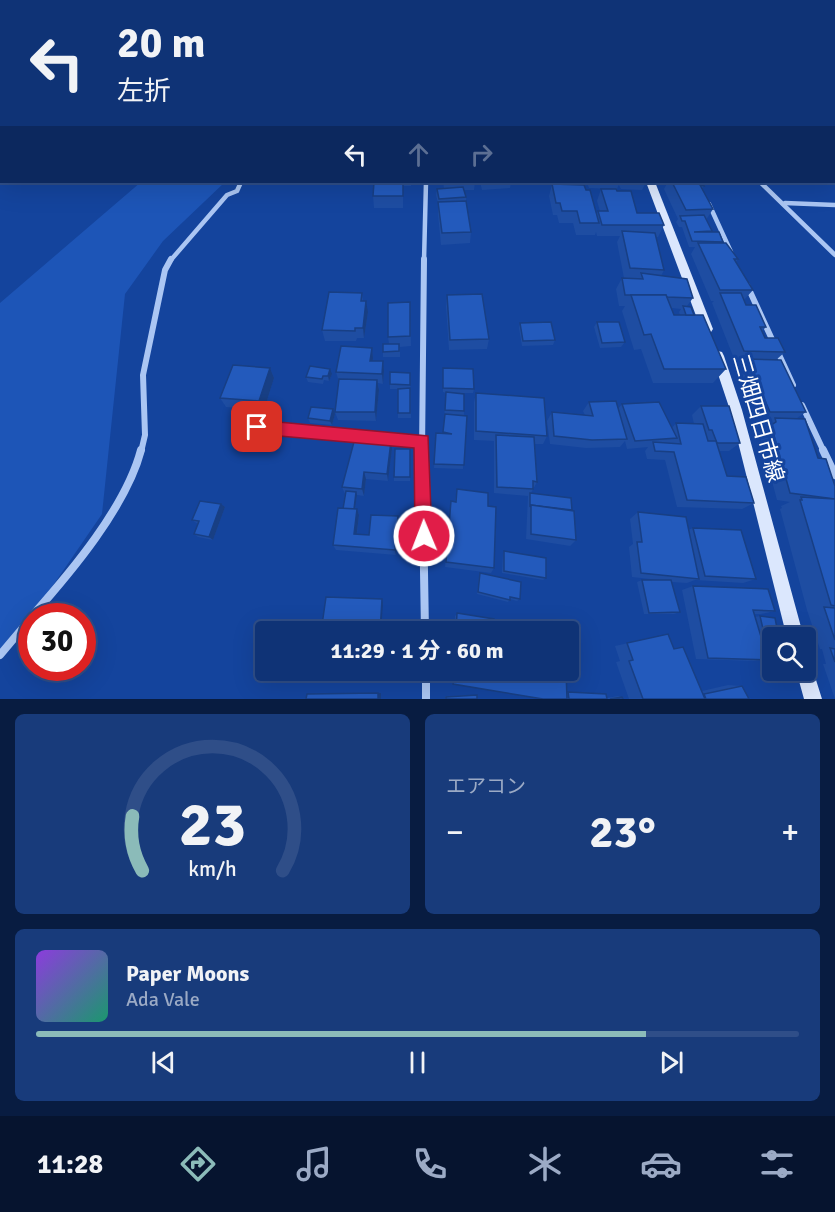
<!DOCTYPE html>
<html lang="ja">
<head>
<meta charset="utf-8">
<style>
	body { margin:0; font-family:Signika,"Noto Sans JP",sans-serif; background:#183b7b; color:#f1f3f6; height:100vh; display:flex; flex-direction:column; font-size:22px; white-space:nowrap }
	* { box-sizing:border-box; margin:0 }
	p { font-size:20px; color:#9baac5 }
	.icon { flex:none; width:33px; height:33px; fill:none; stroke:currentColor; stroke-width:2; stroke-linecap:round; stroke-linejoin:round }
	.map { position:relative; height:699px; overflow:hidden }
	.side { display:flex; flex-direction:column; gap:15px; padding:15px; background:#081c41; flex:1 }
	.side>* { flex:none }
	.top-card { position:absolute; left:0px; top:0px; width:836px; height:183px; box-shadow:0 6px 24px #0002,0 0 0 2px #2f4e88; background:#0f3376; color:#f1f3f6; overflow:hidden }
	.fabs { position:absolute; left:762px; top:627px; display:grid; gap:12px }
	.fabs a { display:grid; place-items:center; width:54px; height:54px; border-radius:6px; background:#0f3376; box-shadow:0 6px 24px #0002,0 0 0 2px #2f4e88; font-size:30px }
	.speed { position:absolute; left:18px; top:603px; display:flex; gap:12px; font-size:30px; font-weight:700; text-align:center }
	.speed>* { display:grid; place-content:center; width:78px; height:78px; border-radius:50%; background:#0f3376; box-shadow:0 6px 24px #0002,0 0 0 2px #2f4e88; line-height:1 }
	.speed .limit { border:9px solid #d22; background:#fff; color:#111 }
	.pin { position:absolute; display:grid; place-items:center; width:51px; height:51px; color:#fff; margin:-26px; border-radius:12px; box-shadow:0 3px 9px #0006 }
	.me { position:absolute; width:66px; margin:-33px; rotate:359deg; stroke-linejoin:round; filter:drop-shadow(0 0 4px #0008) }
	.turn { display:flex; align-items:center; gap:21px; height:126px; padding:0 18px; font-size:27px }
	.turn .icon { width:78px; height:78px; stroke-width:2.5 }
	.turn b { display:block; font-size:42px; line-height:51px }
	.lanes { display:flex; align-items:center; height:57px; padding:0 18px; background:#0003; justify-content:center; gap:30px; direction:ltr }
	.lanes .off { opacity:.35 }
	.big { font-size:45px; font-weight:700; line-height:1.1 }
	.side .widget { flex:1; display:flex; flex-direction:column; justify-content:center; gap:9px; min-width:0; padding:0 21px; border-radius:9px; background:#183b7b }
	.side .dial { align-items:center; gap:0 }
	.dial svg { height:156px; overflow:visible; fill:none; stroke:#2f4e88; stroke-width:7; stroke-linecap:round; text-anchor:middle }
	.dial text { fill:#f1f3f6; stroke:none }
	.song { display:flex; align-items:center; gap:18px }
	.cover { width:72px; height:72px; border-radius:9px; background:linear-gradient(135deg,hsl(270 70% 55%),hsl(160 70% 35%)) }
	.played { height:6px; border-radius:3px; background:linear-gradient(90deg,#8bbbb9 80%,#2f4e88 80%) }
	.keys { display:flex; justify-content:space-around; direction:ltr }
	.heat { display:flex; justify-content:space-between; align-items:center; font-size:33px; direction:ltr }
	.side .tiles { flex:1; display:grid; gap:15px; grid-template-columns:1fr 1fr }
	.widget:last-child { grid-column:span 2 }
	.trip { position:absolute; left:255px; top:621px; width:324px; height:60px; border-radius:6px; background:#0f3376; box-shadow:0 6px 24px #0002,0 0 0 2px #2f4e88; font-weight:700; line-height:60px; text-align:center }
	.tab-bar { display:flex; height:96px; justify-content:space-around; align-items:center; background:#06142f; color:#9baac5 }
	.tab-bar .icon { width:42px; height:42px }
	.tab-bar .current { color:#8bbbb9 }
	.tab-bar b { font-size:27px; color:#f1f3f6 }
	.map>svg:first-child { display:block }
	.green { fill:#1d55b7 }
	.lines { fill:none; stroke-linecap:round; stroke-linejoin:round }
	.street-far3 { stroke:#abc6f3; stroke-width:4 }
	.street-far2 { stroke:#abc6f3; stroke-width:4.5 }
	.street-far1 { stroke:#abc6f3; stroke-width:6 }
	.street { stroke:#abc6f3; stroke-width:8 }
	.secondary { fill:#dbe7fd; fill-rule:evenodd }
	.wall { fill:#1e4da2; fill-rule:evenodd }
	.shaded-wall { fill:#183f84 }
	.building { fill:#235abc; stroke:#183f84; stroke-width:1.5 }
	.route { fill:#e11d48; stroke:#92132f; stroke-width:1.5 }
	.labels { text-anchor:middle; stroke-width:6; stroke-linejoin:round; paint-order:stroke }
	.street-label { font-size:22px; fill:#fff; stroke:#14449d }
</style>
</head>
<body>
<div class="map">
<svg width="835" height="699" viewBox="0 0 835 699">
	<rect width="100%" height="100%" fill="#14449d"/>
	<!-- green -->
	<path class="green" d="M141 182H225L163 241 125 294 102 514 32 616 0 651V303Z"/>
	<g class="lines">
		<!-- street-far3 -->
		<path class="street-far3" d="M0 62 2 60"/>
		<!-- street-far2 -->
		<g class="street-far2">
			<path d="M760 182 835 255"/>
			<path d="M785 203 835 205"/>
			<path d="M709 204 731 252"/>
			<path d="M170 261 227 195 237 191 241 182"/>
			<path d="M424 261 426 182"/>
		</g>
		<!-- street-far1 -->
		<g class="street-far1">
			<path d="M747 285 793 385"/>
			<path d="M802 405 824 452"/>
			<path d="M257 427 422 441"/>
			<path d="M141 452 145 435 143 375 165 270 171 259"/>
			<path d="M422 452 424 259"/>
		</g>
		<!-- street -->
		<g class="street">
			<path d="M422 450 425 632"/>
			<path d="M823 450 835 475"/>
			<path d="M32 616C71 572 126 507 141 450"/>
			<path d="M0 655 32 617"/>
			<path d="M426 670V699"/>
		</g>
		<!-- secondary -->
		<g class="secondary">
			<path d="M574 0H580L581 2H575Z"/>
			<path d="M646 182H655L713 329 711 332H703L701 329Z"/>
			<path d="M718 351 722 352 724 356 742 410 804 638H787L730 410 712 356 714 352Z"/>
			<path d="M806 662 811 664 822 699H804L796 670H806Z"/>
		</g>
	</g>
	<!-- wall -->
	<g class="wall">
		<rect x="400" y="0" width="30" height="2"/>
		<rect x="430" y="0" width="14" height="2"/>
		<rect x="455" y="0" width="20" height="2"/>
		<path d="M374 182H411V186H403V208H374L373 196Z"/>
		<path d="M443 182H475L474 190H464L466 197V201L471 232 470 243 441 245 438 214V203L436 195 437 189 444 188Z"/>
		<path d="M480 182H511L510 188 482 190Z"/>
		<path d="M587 182H620L617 189 589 188Z"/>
		<path d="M621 182H643L645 184 642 190 621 189 619 185Z"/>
		<path d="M668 182H702L704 186 702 188 713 209 706 220 712 231 711 232 723 243 738 259 736 262 753 290 744 300 746 305 766 327 762 331 765 338 785 352 776 360 806 412 797 418 818 458 835 486V699L823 664H826L822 649H820L807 610 780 509 782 508 781 506 790 502 777 500 759 433 764 430 763 427 771 421H758L737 369 745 361H735L712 303 714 301H711L691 254 695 247H689L682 227H679L676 222 678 219 664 189Z"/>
		<path d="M552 184 586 190 597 214 598 211H600L597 201 601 189 617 191 637 213 664 225 658 237H656L664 270 661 276 693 298 687 306 694 315 726 369 713 383H653L641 349 634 350 622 311 625 306H619L616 289 622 278H624L617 242 620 236H597L596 232 595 235H576L573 223H559L557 215H553L549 196ZM672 308 681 309 679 312 680 315H674Z"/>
		<path d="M362 293 363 301 368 312 364 338H357L356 341H325L322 330Z"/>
		<path d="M447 295 489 339 487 349 449 350 446 306Z"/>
		<path d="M410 302 411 346 400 347V357H383V352L389 344 388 337Z"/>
		<path d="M597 322 625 342 621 347 600 348 594 327Z"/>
		<path d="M520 323 555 340 553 345 522 346 519 328Z"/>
		<path d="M372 348 373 361H383L384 371 383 384 378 383 379 390 376 421 338 420 335 412 339 382 336 372Z"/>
		<path d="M270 368 274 378 264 410 226 407 220 398Z"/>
		<path d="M410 373 411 418H398V389H390V384Z"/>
		<path d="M443 373 474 389 473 393H449L464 411 463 469 434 468 436 433H443L446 393 443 392Z"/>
		<path d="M332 374 329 381 324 380 323 384 308 382 306 377Z"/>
		<path d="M476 393 547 436 543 444H535L537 482 531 493 572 510 576 540 570 546 526 539 528 496 494 493V441L474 440V402Z"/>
		<path d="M589 402 618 409 622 404 672 428 676 423 694 424 692 415 701 406 740 443 729 451H719L727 476 754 503 742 509 677 507 665 460 647 459 645 451 648 447 627 449 625 441 620 447 586 448 550 444 547 421 552 412 585 415 583 411Z"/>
		<path d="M333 409 335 414 332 425 310 423 308 418Z"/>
		<path d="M392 449 388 481 366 479 364 496 357 495 355 509H357L359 515 357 534 369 535 398 522 396 555 336 550 333 545 343 509 345 494 342 487Z"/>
		<path d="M410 449V481H394V477Z"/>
		<path d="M457 489 494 568 491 573 445 567 450 508 451 501H455Z"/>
		<path d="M221 504 225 507 213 540 198 537 194 534 198 524 192 520Z"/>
		<path d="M638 512 688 530 693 528 756 579 743 583 695 580 687 583 672 582 680 612 674 614H644L637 582 642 580H659L632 577 629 547 633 544 630 519Z"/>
		<path d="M504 551 546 578 543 580 502 573 503 553Z"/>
		<path d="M480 573 520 599 517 601 510 599 508 602 477 594 479 575Z"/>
		<path d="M693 586 775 611 761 614H754L755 617 760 616 772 638V656L767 655 768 660 754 661 696 659 682 590Z"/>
		<path d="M457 613 493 632H454L455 616Z"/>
		<path d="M668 634 674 648 683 647 702 691 728 685 742 686 749 699H629L616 662 620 661 615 646Z"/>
		<path d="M453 670H566V692L606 694 607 698 618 696 622 697 623 699H542L452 684Z"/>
		<path d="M314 693H381V699L307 694Z"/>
		<path d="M474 695H477V699H445V696Z"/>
	</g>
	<!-- shaded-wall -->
	<g class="shaded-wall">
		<path d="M366 301 368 312 364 338 363 328Z"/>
		<path d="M372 348 373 358 372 370 370 361Z"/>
		<path d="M383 361 384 371 383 384 382 374Z"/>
		<path d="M270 368 274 378 264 410 259 401Z"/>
		<path d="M330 369 332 374 329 381 328 376Z"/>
		<path d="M377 380 379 390 376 421 375 412Z"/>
		<path d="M333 409 335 414 332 425 330 421Z"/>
		<path d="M391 441 392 449 388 481 387 474Z"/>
		<path d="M364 472 366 479 364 496 362 489Z"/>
		<path d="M356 492 357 495 354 515 353 512Z"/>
		<path d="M221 504 225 507 213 540 209 537Z"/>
		<path d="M357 509 359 515 356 540 354 534Z"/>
		<path d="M398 516V522L396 555 395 550Z"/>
		<path d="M382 599 383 603 381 632H380Z"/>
		<rect x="378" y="693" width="3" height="6"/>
	</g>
	<!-- building -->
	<g class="building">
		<rect x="400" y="0" width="20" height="2"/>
		<path d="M534 0H576V2H535Z"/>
		<path d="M374 182H403V196H373Z"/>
		<path d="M482 182H511L483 184Z"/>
		<path d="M623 182H643L645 184H623Z"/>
		<path d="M672 182H702L704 186 700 185 713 209 686 210Z"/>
		<path d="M552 184 584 185 586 190H590L599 223H580L577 211H562L560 203H556Z"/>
		<path d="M463 187 466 197 439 199 437 189Z"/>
		<path d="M601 189H616L617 191H631L637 213H659L664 225H602L598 211H608Z"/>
		<path d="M466 201 471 232 442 233 438 202Z"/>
		<path d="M704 215 712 231 694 232H719L723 242 692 241 685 221H682L680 216Z"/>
		<path d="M622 231 655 233 664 270 630 268Z"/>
		<path d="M698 243H726L738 259H734L753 290H720Z"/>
		<path d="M641 273 687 279 693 298 667 297 666 295H625L622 278 643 279Z"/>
		<path d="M329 292 362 293 361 301H366L363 328H355V331L322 330Z"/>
		<path d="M720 293H741L746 305H756L766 327H760L765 338H778L785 352 744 351Z"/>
		<path d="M482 294 489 339 450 340 447 295Z"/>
		<path d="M631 295H666L674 315H703L726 369H664L651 334 644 335Z"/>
		<path d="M410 302V336L388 337V303Z"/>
		<path d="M683 306 691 307 694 315H686Z"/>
		<path d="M551 322 555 340 523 341 520 323Z"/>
		<path d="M597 322H619L625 342 602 343Z"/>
		<path d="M383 344H399V351L383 352Z"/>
		<path d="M341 346 372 348 370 361H383L382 374 336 372Z"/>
		<path d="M747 359 781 360 806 412H770Z"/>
		<path d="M233 365 270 368 259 401 220 398Z"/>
		<path d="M310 366 330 369 328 376H323L322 379 306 377Z"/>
		<path d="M443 368 473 369 474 389 443 388Z"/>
		<path d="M390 372 410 373V385L390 384Z"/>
		<path d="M339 379 377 380 375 412H335Z"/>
		<path d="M410 388V413H398V389Z"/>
		<path d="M446 392 464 394V411L445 410Z"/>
		<path d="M476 393 544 398 547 436 476 431Z"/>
		<path d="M616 401 627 439 592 440 554 436 552 412 593 416 589 402Z"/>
		<path d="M659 402 677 438 635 441 622 404Z"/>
		<path d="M701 406H729L740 443H717L712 430H709Z"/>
		<path d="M311 407 333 409 330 421 308 418Z"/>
		<path d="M445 414 467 416 464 465 434 464 436 433 452 434 443 432Z"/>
		<path d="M775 418 805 419 818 458 826 459 835 486V499L790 493 771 425 776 422Z"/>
		<path d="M676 423 703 424 708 441H716L727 476 746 477 754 503 687 500 674 452 655 451 653 442 681 444Z"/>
		<path d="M496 435 534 437 537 482 533 481V489L497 487Z"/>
		<path d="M355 438 391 441 387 474 364 472 362 489 342 487Z"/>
		<path d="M395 449H410V477H394Z"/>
		<path d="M457 489 488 493V506L496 507 494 568 446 562 451 501 456 502Z"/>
		<path d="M346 491 356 492 354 509H343Z"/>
		<path d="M530 493 571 498 572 510 531 505 530 507Z"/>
		<path d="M801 497 835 499V606L831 605 800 500H802Z"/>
		<path d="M200 501 221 504 209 537 194 534 199 521 192 520Z"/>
		<path d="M531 505 574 511 576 540 531 534Z"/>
		<path d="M338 508 357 509 354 534 369 535 371 515 398 516 395 550 333 545Z"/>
		<path d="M638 512 686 517 699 579 641 573 637 542H642Z"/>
		<path d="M693 528 741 530 756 579 705 576Z"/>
		<path d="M504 551 546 558V578L504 571Z"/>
		<path d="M480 573 521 582 520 599 510 597V600L478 592Z"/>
		<path d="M642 580H671L680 612 649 613Z"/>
		<path d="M693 586 768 589 775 611 753 610 768 660 708 658Z"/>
		<path d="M326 597 382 599 380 632H321Z"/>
		<path d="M824 607 835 608V640Z"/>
		<path d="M457 613 494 619 493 632H456Z"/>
		<path d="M760 616 775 618 779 638H772V654H769Z"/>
		<path d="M668 634 674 649 683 647 705 699H643L629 661 633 660 627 643Z"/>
		<path d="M830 648 835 649V662Z"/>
		<path d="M454 670H566L567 699H543L453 684Z"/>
		<path d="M742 686 749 699H706L704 694Z"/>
		<path d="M568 692 606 694 607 699H569Z"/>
		<path d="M378 693V699H306L307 694Z"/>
		<path d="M477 695V699H446V697Z"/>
		<path d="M622 697 623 699H610Z"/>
	</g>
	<!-- route -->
	<path class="route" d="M257 420 428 436 432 536 430 542 424 545 418 542 415 536 414 448 257 434 252 431 250 427 252 422Z"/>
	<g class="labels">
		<!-- street labels -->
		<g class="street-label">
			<text transform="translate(759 418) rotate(74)" y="8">三畑四日市線</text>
		</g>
	</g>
</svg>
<div class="fabs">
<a><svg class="icon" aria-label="search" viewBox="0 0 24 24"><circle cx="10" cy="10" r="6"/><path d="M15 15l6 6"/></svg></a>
</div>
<div class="speed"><div class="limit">30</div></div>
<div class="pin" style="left:257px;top:427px;background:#d93025"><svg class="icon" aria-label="arrive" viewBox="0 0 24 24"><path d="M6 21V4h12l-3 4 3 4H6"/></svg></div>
<svg class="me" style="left:424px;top:536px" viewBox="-20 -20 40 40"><circle r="17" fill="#e11d48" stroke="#fff" stroke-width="3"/><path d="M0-11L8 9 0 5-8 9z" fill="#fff"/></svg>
<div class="trip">11:29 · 1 分 · 60 m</div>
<div class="top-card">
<div class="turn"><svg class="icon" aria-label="left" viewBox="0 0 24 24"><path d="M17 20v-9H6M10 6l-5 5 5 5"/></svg><div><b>20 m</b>左折</div></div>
<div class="lanes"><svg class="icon" aria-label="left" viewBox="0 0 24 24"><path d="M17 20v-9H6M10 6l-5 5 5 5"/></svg><svg class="icon off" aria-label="ahead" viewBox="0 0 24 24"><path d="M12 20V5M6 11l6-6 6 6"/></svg><svg class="icon off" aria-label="right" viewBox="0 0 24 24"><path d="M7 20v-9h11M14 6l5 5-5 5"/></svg></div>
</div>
</div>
<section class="side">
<div class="tiles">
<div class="widget dial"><svg viewBox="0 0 100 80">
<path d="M14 69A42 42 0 1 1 86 69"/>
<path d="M14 69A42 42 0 0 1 9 41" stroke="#8bbbb9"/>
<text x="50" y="56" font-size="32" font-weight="700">23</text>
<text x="50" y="72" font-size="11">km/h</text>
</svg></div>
<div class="widget"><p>エアコン</p>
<div class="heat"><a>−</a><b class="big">23°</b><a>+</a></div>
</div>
<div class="widget">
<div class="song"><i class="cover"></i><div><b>Paper Moons</b><p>Ada Vale</p></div></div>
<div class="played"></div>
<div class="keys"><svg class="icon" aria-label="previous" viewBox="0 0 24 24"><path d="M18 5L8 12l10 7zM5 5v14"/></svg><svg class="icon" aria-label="pause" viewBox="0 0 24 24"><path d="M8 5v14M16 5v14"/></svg><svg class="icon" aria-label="next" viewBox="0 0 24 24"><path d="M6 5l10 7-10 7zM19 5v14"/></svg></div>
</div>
</div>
</section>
<nav class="tab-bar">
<b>11:28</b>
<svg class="icon current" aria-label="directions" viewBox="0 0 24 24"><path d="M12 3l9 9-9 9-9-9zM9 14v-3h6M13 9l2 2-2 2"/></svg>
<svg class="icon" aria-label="music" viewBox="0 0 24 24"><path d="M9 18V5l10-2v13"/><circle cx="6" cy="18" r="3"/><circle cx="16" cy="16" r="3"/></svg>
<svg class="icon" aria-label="phone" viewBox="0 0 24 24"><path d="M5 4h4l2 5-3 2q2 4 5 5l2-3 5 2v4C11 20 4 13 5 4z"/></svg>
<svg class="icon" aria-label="climate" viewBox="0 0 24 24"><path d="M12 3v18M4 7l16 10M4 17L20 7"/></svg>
<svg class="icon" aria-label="car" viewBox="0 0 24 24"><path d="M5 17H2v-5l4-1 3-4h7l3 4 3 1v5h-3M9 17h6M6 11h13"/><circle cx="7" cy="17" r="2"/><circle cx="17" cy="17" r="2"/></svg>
<svg class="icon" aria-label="filters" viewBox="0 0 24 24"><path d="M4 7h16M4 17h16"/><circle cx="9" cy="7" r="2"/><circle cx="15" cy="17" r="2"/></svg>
</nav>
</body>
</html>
